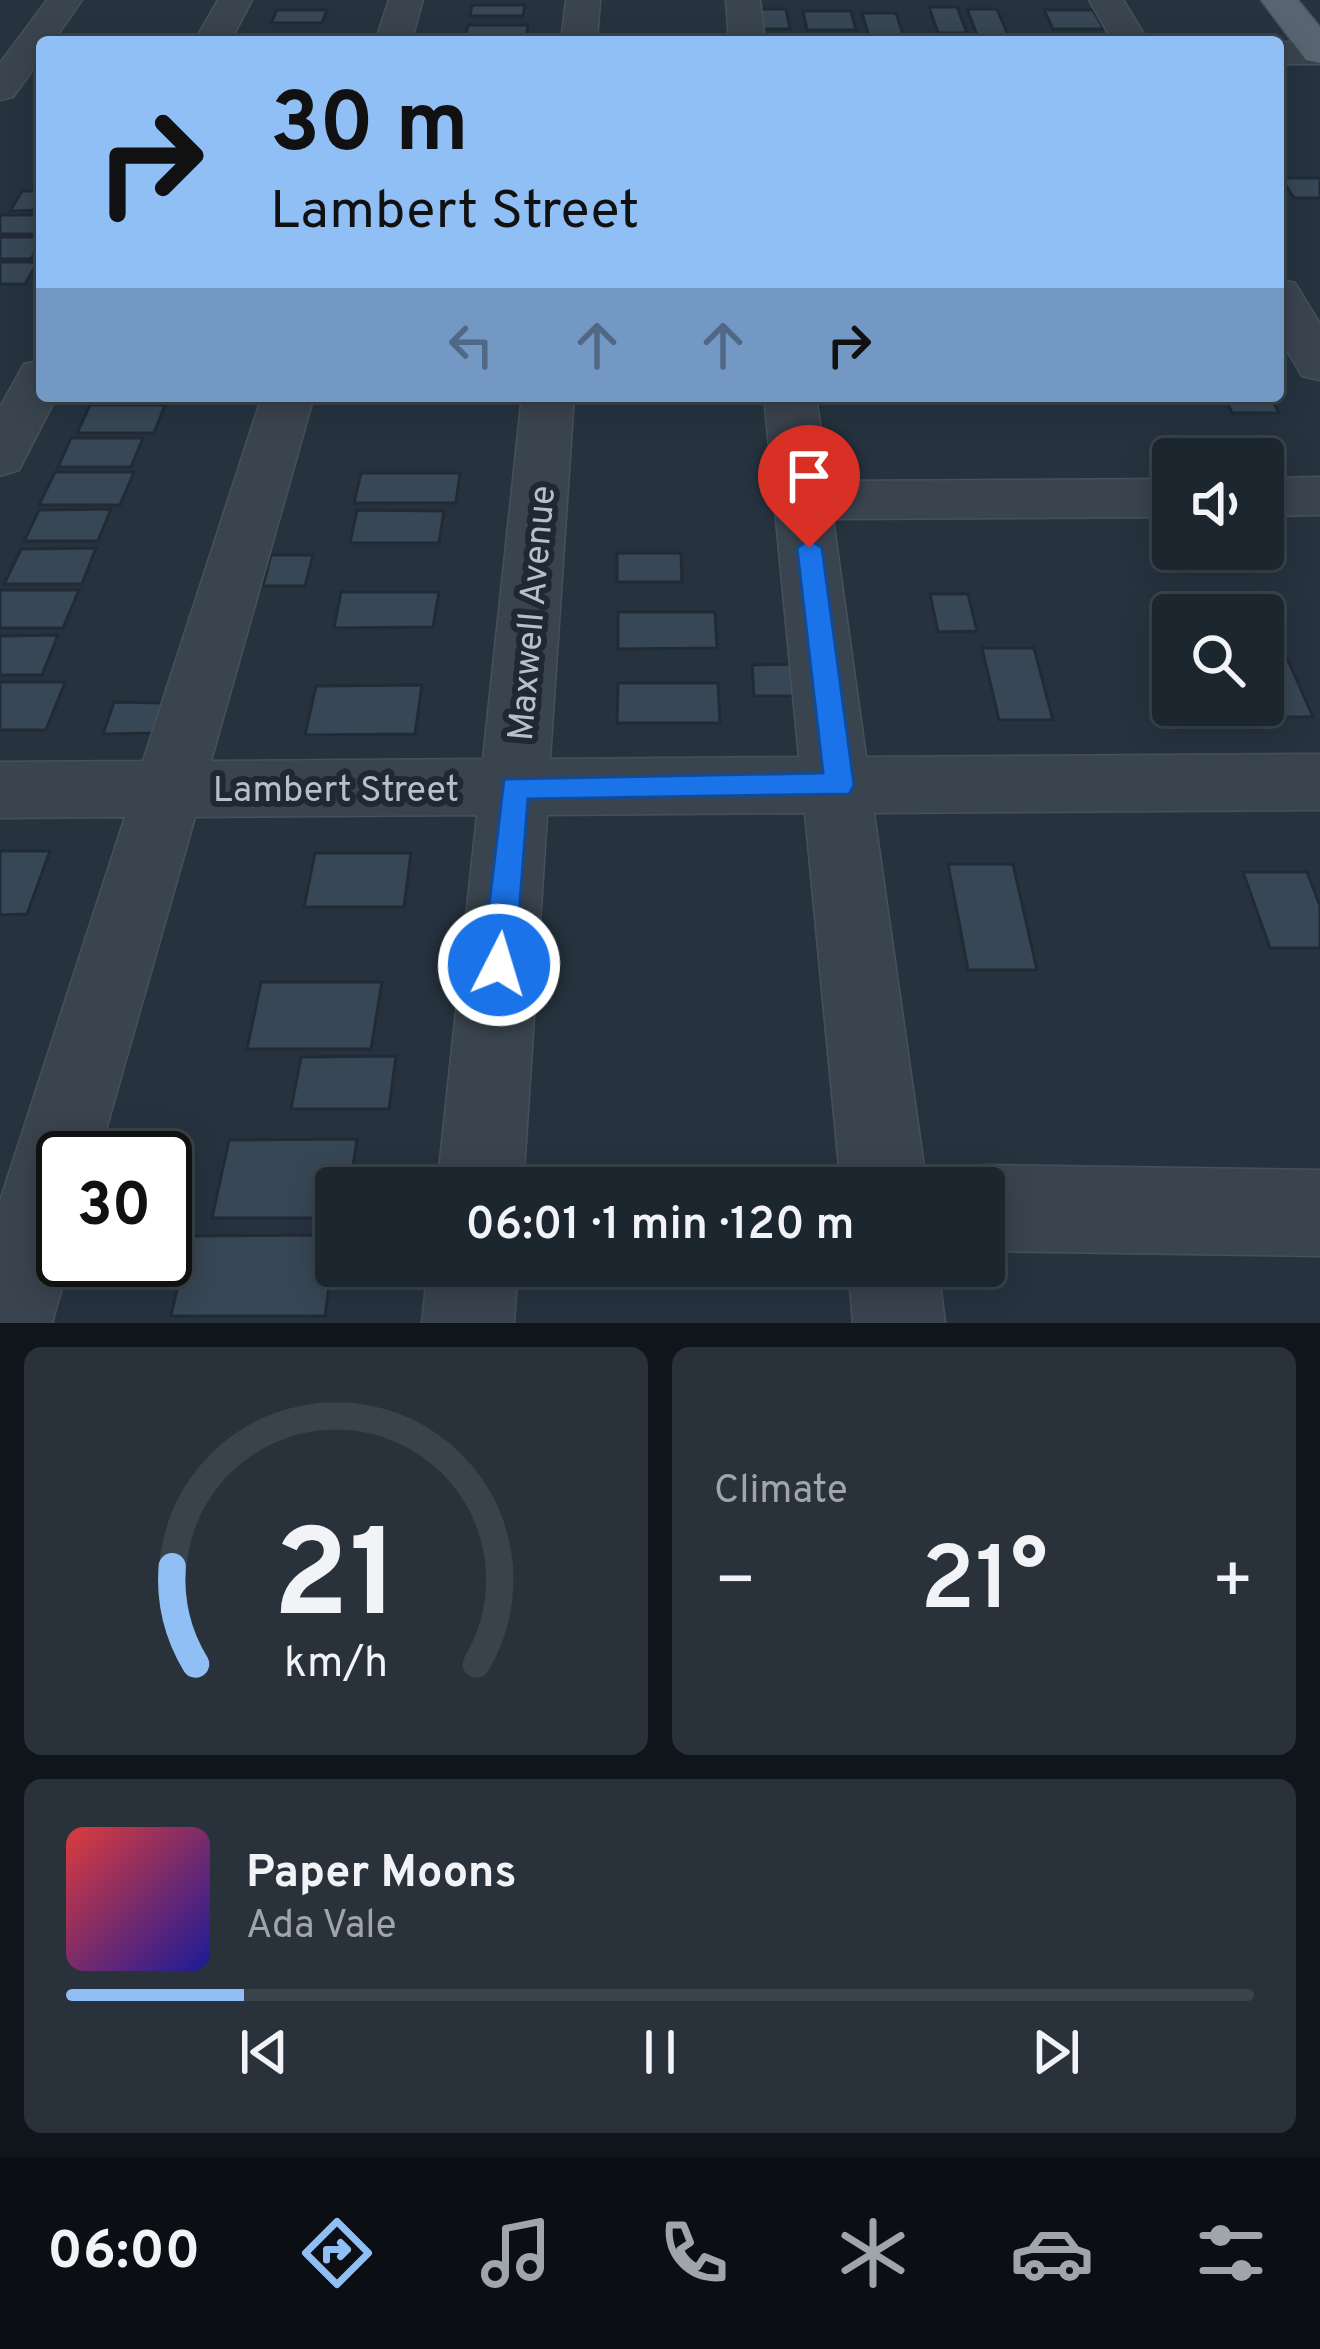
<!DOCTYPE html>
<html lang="en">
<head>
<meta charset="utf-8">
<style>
	body { margin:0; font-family:Overpass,sans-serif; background:#29323b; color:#f1f3f6; height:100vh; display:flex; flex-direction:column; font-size:45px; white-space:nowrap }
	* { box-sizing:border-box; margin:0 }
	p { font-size:39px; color:#a0a5aa }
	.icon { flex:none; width:66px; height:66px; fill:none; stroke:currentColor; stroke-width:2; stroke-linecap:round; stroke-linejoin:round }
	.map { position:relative; height:1323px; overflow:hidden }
	.side { display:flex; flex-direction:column; gap:24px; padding:24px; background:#0f151a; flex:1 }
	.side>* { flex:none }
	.guide { position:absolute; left:36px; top:36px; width:1248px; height:366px; border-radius:12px; box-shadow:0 6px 30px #0003,0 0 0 3px #3a434b; background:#90bff5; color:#111; overflow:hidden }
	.fabs { position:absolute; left:1152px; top:438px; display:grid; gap:24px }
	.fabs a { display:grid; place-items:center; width:132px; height:132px; border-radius:12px; background:#1c262f; box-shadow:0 6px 30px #0003,0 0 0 3px #3a434b; font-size:60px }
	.speed { position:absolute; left:36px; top:1131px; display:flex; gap:24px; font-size:60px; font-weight:700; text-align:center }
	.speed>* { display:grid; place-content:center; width:156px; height:156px; border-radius:50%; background:#1c262f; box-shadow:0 6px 30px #0003,0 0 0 3px #3a434b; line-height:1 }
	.speed .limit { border:6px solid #111; border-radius:18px; background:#fff; color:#111 }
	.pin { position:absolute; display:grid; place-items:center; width:102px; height:102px; color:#fff; margin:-123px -51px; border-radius:50% 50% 50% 0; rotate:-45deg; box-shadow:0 0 12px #0007 }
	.pin .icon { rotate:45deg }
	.me { position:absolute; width:132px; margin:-66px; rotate:5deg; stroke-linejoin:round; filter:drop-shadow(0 0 9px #0008) }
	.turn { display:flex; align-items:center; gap:42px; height:252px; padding:0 36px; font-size:54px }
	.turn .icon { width:156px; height:156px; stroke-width:2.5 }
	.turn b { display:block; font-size:84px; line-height:102px }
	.lanes { display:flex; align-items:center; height:114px; padding:0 36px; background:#0003; justify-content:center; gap:60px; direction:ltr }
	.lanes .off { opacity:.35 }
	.big { font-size:90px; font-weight:600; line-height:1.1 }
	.side .widget { flex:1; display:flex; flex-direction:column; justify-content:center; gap:18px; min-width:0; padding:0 42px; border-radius:18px; background:#29323b }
	.side .dial { align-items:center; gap:0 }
	.dial svg { height:312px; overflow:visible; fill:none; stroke:#3a434b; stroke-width:7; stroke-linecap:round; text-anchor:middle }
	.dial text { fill:#f1f3f6; stroke:none }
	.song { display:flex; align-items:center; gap:36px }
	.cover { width:144px; height:144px; border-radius:18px; background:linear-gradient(135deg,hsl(0 70% 55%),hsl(240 70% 35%)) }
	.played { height:12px; border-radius:6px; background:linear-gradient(90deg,#90bff5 15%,#3a434b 15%) }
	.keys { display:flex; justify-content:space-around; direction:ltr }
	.heat { display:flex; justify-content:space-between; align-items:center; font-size:66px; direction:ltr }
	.side .tiles { flex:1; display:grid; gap:24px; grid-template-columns:1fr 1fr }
	.widget:last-child { grid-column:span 2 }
	.trip { position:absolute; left:315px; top:1167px; width:690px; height:120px; border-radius:12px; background:#1c262f; box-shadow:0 6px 30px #0003,0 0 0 3px #3a434b; font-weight:600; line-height:120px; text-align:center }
	.menu { display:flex; height:192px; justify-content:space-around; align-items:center; background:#0b0f13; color:#a0a5aa }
	.menu .icon { width:84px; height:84px }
	.menu .current { color:#90bff5 }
	.menu b { font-size:54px; color:#f1f3f6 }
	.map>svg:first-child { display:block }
	.building { fill:#384755; stroke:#212b36; stroke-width:3 }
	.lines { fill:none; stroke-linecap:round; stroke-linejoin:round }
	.minor-casing { stroke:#46505b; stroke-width:3 }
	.major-casing { stroke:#46505b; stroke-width:3 }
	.minor { fill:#3a444f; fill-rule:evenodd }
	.major { fill:#58646f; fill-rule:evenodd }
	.route { fill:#1a73e8; stroke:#114b97; stroke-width:3 }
	.labels { text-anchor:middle; stroke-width:12; stroke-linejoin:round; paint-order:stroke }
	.street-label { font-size:36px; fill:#b6bfca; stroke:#1f2934 }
</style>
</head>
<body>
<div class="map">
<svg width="1320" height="1323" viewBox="0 0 1320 1323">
	<rect width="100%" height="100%" fill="#26333f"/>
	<!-- building -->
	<g class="building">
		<path d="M472 5H525L523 16H470Z"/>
		<path d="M929 7H957L967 33H938Z"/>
		<path d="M753 9H786L790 29H756Z"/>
		<path d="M967 9H997L1008 35H977Z"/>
		<path d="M277 10H327L322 23H271Z"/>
		<path d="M1044 10H1093L1104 29H1053Z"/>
		<path d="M803 11H851L856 30H807Z"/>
		<path d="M862 13H896L904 37H869Z"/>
		<path d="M468 25H528L526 39H465Z"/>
		<path d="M1281 178H1320V198H1294Z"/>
		<path d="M22 191H42V210L10 211Z"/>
		<rect x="0" y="215" width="42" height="19"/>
		<path d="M0 237H42V239L31 259H0Z"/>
		<path d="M0 262H38L25 284H0Z"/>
		<path d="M862 396H912L914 403H863Z"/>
		<path d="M1224 396H1270L1279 413H1232Z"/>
		<path d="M90 405H165L154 433H77Z"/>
		<path d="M71 438H143L131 467H58Z"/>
		<path d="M55 472H134L120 505H39Z"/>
		<path d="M361 473H460L456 503H354Z"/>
		<path d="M111 509 98 541H24L39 510Z"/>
		<path d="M357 510 444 511 439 543H350Z"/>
		<path d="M96 548 82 584H4L21 549Z"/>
		<path d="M617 553H681L682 582H617Z"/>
		<path d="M271 555H313L305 586H263Z"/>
		<path d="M0 590H79L63 628H0Z"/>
		<path d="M341 592H439L433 627 334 628Z"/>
		<path d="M930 594H968L977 631 938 632Z"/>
		<path d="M618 612H715L717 648 618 649Z"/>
		<path d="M58 635 42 675H0V636Z"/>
		<path d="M982 648H1034L1053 720H999Z"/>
		<path d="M1263 658H1287L1313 717H1262L1257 705H1263Z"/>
		<path d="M802 664 805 696H754L752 665Z"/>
		<path d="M0 682H65L46 730H0Z"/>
		<path d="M618 683H718L720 723H617Z"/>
		<path d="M422 685 415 734 305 735 316 686Z"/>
		<path d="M114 702 164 703 154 733 103 734Z"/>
		<path d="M0 851H50L27 914 0 915Z"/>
		<path d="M315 853H411L404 907H304Z"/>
		<path d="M948 864H1013L1037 970H968Z"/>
		<path d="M1243 872H1307L1320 906V948H1270Z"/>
		<path d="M261 982H382L371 1049H247Z"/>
		<path d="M396 1056 389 1109H291L301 1057Z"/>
		<path d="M357 1139 350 1188H336V1218H212L229 1140Z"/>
		<path d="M336 1235 325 1316H171L189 1236Z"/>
	</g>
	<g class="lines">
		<!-- minor casing -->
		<g class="minor-casing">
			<g id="minor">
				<path d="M47 0H82L53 42H42V57L13 97 0 100V63Z"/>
				<path d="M218 0H252L230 42H194Z"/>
				<path d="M389 0H423L411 42H375Z"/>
				<path d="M566 0H600L597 42H561Z"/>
				<path d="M726 0H760L765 42H729Z"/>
				<path d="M1089 0H1123L1149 42H1113Z"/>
				<rect x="1278" y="42" width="42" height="22"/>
				<path d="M1278 279 1295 283 1320 324V380L1302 376 1278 335Z"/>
				<path d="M42 360V396H57L19 470 0 476V407L24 364Z"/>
				<path d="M262 396H314L211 761 483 759 522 396H574L550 759 799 757 764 396H816L828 481 1173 479V517L833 519 866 757 1320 754V810L874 813 927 1188H841L805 813 547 815 523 1188H437L477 815 195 817 98 1158H63V1260H70L52 1323H0V1201L125 817 0 818V762L143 761Z"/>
				<path d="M1320 477V515L1263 516V478Z"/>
				<path d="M984 1165 1320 1170V1256L984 1251V1188H949L953 1177Z"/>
				<path d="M428 1266H518L514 1323H422Z"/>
				<path d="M848 1266H938L945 1323H853Z"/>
			</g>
		</g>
		<!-- major casing -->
		<g class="major-casing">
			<path id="major" d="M1261 0H1298L1320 27V63L1306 60Z"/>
		</g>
		<!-- minor -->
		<use href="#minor" class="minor"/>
		<!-- major -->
		<use href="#major" class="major"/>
	</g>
	<!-- route -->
	<path class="route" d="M809 539 822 548 854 785 849 794 528 799 515 965 511 976 499 980 487 976 482 965 504 779 823 773 797 548Z"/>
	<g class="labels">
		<!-- street labels -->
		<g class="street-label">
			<text transform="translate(530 613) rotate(-85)" y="13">Maxwell Avenue</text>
			<text x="336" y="801">Lambert Street</text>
		</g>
	</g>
</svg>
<div class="fabs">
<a><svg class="icon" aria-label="sound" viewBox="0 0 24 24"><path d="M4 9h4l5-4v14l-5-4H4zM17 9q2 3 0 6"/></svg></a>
<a><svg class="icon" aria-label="search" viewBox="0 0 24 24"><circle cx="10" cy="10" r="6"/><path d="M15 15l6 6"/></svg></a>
</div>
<div class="speed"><div class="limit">30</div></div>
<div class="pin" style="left:809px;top:548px;background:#d93025"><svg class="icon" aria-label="arrive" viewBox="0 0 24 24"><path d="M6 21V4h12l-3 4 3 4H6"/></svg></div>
<svg class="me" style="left:499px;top:965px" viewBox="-20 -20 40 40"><circle r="17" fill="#1a73e8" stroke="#fff" stroke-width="3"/><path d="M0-11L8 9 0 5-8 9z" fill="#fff"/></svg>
<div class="trip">06:01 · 1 min · 120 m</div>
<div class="guide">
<div class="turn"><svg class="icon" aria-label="right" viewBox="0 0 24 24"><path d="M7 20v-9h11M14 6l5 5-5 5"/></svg><div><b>30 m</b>Lambert Street</div></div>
<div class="lanes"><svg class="icon off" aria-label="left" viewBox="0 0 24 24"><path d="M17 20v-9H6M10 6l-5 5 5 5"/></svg><svg class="icon off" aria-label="ahead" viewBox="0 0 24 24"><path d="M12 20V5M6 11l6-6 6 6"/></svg><svg class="icon off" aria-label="ahead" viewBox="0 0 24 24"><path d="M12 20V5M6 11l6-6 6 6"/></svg><svg class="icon" aria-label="right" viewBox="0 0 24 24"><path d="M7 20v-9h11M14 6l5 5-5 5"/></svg></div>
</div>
</div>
<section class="side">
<div class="tiles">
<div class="widget dial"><svg viewBox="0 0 100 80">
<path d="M14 69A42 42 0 1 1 86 69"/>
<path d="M14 69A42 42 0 0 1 8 44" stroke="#90bff5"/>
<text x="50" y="56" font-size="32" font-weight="700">21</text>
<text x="50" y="72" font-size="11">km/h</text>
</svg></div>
<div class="widget"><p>Climate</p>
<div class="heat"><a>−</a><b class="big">21°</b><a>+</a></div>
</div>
<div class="widget">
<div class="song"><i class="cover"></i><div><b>Paper Moons</b><p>Ada Vale</p></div></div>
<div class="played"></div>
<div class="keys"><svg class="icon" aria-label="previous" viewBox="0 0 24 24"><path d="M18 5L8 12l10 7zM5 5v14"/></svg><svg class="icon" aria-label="pause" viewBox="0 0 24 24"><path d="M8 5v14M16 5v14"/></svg><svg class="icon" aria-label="next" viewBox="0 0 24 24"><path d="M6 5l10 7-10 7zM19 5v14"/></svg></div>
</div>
</div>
</section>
<nav class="menu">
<b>06:00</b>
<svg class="icon current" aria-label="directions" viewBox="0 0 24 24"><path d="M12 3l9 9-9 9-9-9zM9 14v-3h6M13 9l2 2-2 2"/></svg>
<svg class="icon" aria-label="music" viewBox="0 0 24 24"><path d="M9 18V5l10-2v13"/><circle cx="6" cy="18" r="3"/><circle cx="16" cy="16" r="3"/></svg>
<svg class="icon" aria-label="phone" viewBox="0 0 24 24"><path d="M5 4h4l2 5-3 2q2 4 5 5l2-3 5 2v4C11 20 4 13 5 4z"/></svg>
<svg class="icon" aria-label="climate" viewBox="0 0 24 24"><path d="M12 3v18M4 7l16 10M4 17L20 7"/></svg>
<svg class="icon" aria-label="car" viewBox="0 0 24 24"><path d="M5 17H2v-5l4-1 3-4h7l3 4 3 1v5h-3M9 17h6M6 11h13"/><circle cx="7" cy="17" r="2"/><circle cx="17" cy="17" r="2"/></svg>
<svg class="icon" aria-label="filters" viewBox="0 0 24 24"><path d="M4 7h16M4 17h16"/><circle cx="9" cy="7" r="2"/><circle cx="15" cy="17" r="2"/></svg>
</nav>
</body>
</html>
